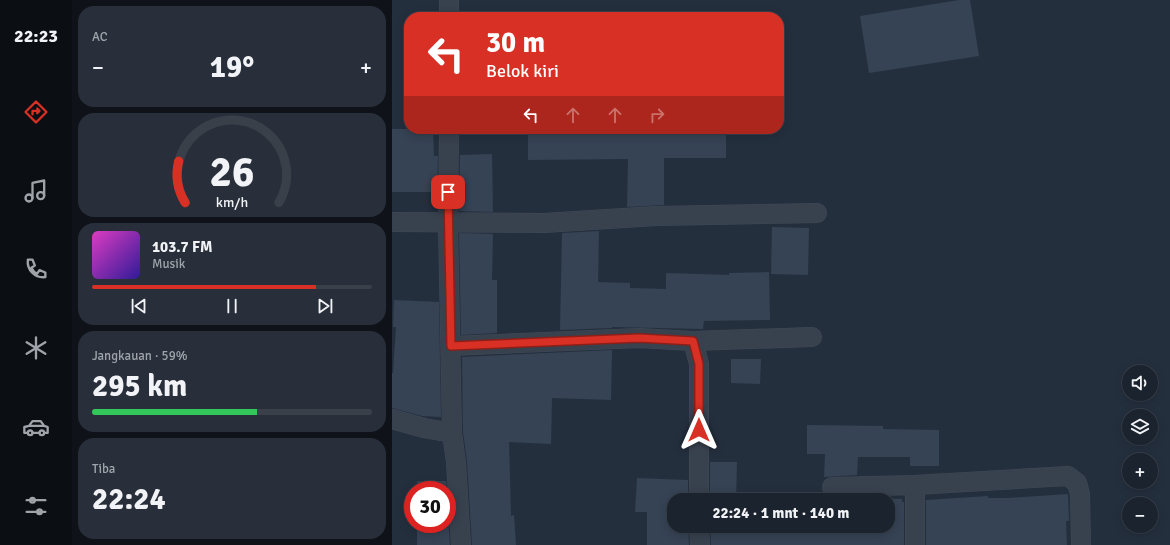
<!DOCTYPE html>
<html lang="id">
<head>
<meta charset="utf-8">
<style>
	body { margin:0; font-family:Signika,sans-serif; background:#282f3a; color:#f1f3f6; height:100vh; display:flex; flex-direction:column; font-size:15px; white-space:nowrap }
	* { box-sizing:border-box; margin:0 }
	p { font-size:13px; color:#a0a4aa }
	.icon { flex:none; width:22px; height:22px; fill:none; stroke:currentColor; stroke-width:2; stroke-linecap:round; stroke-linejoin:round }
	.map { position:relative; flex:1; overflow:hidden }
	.side { display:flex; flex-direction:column; gap:6px; padding:6px; background:#0f1319; width:320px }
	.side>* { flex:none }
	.top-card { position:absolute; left:12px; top:12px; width:380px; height:122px; border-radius:16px; box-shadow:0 2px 10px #0003,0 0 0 1px #39404a; background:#d93025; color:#fff; overflow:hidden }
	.tools { position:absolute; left:730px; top:365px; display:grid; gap:8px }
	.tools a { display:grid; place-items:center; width:36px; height:36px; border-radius:50%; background:#1b232e; box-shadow:0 2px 10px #0003,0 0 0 1px #39404a; font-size:20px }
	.speed { position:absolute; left:12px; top:481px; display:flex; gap:8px; font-size:20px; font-weight:700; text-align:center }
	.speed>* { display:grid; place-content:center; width:52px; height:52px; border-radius:50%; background:#1b232e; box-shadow:0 2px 10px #0003,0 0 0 1px #39404a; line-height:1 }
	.speed .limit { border:6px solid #d22; background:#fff; color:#111 }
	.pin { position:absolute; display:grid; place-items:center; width:34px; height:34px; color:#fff; margin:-17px; border-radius:8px; box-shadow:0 2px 6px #0006 }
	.me { position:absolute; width:44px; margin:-22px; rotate:0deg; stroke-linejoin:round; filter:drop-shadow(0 0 3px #0008) }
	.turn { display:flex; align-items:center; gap:14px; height:84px; padding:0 16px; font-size:18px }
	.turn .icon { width:52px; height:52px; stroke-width:2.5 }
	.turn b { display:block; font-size:28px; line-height:34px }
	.lanes { display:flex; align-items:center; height:38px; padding:0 16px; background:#0003; justify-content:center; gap:20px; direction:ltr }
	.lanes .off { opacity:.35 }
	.big { font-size:30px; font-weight:700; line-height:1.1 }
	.side .tile { flex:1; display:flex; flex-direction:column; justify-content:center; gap:6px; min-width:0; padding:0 14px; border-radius:16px; background:#282f3a }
	.side .dial { align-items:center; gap:0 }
	.dial svg { height:104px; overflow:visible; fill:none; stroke:#39404a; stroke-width:7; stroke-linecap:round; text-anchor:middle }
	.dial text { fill:#f1f3f6; stroke:none }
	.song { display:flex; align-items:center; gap:12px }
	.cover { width:48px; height:48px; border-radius:6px; background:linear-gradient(135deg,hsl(310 70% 55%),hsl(250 70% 35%)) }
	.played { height:4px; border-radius:2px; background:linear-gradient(90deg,#d93025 80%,#39404a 80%) }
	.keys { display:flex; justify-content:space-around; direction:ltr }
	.heat { display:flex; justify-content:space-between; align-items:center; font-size:22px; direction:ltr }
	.charge { height:6px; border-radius:3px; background:linear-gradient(90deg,#34c759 59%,#39404a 0) }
	.trip { position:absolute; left:275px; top:493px; width:228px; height:40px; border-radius:16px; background:#1b232e; box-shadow:0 2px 10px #0003,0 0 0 1px #39404a; font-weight:700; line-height:40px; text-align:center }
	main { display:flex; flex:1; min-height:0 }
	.tabs { display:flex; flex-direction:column; width:72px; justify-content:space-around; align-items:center; background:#0b0e12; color:#a0a4aa }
	.tabs .icon { width:28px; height:28px }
	.tabs .active { color:#d93025 }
	.tabs b { font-size:18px; color:#f1f3f6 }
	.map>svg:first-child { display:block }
	.building { fill:#364354 }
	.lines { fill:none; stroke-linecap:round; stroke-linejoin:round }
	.street-casing { stroke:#414a57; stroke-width:20 }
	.street { stroke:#38414e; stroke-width:19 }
	.route-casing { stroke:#8d1f18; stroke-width:10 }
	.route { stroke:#d93025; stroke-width:7 }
</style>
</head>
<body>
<main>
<nav class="tabs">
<b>22:23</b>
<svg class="icon active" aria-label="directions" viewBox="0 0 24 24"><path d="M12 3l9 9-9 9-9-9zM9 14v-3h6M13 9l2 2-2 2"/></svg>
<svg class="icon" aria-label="music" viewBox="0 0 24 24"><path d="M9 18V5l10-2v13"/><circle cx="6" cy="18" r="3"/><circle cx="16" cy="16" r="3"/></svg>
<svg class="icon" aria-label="phone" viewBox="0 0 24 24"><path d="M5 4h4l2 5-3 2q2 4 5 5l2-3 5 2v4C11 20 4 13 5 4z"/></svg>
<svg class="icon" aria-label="climate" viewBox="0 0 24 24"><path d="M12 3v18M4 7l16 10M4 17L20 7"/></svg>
<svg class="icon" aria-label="car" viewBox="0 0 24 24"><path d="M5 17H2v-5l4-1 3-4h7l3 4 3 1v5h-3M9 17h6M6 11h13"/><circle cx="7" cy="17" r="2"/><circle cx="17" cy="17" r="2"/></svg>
<svg class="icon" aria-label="filters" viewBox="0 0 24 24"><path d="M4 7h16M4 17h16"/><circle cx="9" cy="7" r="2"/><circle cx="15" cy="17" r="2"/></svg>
</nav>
<section class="side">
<div class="tile"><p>AC</p>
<div class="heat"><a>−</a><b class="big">19°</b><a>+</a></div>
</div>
<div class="tile dial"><svg viewBox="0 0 100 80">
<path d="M14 69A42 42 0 1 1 86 69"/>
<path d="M14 69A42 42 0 0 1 9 37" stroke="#d93025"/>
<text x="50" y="56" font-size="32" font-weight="700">26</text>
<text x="50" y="72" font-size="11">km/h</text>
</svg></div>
<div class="tile">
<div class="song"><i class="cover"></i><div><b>103.7 FM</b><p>Musik</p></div></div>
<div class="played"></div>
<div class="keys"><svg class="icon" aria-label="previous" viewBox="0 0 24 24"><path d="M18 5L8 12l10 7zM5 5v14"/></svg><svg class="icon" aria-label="pause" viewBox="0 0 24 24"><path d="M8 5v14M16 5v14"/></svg><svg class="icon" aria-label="next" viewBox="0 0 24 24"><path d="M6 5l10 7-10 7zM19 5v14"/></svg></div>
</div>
<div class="tile"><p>Jangkauan · 59%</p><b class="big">295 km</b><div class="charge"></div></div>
<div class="tile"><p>Tiba</p><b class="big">22:24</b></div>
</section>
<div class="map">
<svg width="778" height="545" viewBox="0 0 778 545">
	<rect width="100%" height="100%" fill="#242f3e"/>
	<!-- building -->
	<g class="building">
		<path d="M567 0H578L587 56 477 73 468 16Z"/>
		<path d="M0 129H41L42 156H46L45 192H0Z"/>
		<path d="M136 129H334V158H272V205L235 207 236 159 136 160Z"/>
		<path d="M100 154 101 212 67 211 68 155Z"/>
		<path d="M380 227 417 228 416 275 379 274Z"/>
		<path d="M207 231 206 282 238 283V288L274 289V273L337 275V273L377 272 378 320 312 321 311 329 220 327V328L168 330 170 233Z"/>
		<path d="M67 233 101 234 100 280H105V333L69 335Z"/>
		<path d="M2 300 47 302 49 417 30 416 0 408V373H1L4 327H1Z"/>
		<path d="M220 350 219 400 160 398 159 444 117 442 119 516 122 515 124 545H80L75 461 71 432 70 357Z"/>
		<path d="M339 359H369L368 384 339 383Z"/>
		<path d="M415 425 491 426V429L547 430V466H518V457H466L465 475 432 477 433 454H415Z"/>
		<path d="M318 462H345L344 500H318Z"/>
		<path d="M245 478 296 480V500H282V526H296L297 545H255V512H243Z"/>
		<path d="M25 481H54L55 490H25Z"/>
		<path d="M676 494 677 521H674L675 545H534V500L596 496V498H616Z"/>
		<path d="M55 496 58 545H25V524H55Z"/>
		<path d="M482 498 510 499V502H512V545H319L318 526H496V500H482Z"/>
	</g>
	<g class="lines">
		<!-- street casing -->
		<g class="street-casing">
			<g id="street">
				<path d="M57 0V17"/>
				<path d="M57 129 56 223 60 433 64 462 69 545"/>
				<path d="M0 222 152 223 264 216 425 213"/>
				<path d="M301 341 307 364V500"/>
				<path d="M59 346 247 338 301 341 420 337"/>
				<path d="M0 419 32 428 60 433"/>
				<path d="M523 485V545"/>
				<path d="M440 487 523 485 676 476 685 483 688 494 689 545"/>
				<path d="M307 526 308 545"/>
			</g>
		</g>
		<!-- street -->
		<use href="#street" class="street"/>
	</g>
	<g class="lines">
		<!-- route casing -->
		<g class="route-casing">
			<path id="route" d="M56 192 59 346 247 338 301 341 307 364V430"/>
		</g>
		<!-- route -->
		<use href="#route" class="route"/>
	</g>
</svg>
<div class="tools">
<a><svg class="icon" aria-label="sound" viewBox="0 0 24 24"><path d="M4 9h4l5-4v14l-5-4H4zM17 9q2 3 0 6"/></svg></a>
<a><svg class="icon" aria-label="layers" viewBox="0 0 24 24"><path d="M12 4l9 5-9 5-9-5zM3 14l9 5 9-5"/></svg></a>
<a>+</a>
<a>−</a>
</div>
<div class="speed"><div class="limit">30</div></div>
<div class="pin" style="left:56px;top:192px;background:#d93025"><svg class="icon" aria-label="arrive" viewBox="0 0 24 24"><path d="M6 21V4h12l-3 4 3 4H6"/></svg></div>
<svg class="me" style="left:307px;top:430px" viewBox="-20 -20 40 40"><path d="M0-17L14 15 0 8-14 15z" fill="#d93025" stroke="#fff" stroke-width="4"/></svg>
<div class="trip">22:24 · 1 mnt · 140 m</div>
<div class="top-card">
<div class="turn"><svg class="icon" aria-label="left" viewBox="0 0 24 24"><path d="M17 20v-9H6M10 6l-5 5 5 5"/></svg><div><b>30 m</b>Belok kiri</div></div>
<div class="lanes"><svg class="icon" aria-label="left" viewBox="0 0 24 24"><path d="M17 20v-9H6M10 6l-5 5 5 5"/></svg><svg class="icon off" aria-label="ahead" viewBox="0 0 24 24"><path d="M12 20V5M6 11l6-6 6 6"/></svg><svg class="icon off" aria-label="ahead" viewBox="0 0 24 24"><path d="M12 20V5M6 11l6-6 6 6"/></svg><svg class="icon off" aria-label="right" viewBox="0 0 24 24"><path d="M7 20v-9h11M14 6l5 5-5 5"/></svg></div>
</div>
</div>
</main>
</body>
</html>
